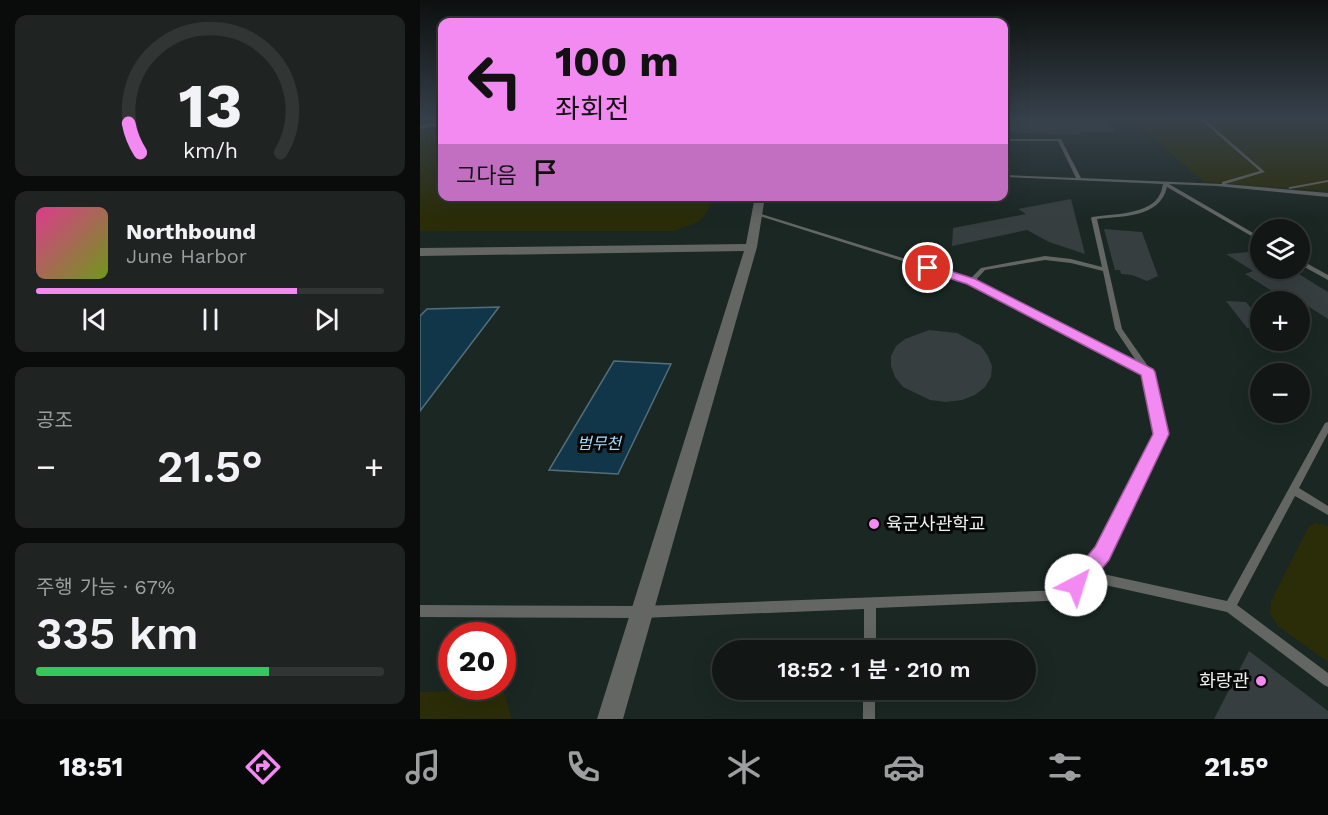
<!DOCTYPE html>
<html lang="ko">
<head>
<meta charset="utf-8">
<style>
	body { margin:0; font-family:"Work Sans","Noto Sans KR",sans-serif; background:#1f2322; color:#f1f3f6; height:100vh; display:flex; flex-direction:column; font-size:22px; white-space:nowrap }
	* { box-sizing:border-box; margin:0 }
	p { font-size:20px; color:#9c9fa0 }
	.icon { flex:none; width:33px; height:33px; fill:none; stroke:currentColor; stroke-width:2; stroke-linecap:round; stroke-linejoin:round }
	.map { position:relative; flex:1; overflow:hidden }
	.side { display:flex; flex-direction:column; gap:15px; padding:15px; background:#0a0c0c; width:420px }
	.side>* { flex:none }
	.banner { position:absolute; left:18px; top:18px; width:570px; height:183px; border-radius:12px; box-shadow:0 6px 24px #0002,0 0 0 2px #313534; background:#f38af2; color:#111; overflow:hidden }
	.controls { position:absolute; left:830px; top:219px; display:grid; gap:12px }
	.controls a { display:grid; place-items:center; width:60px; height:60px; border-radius:50%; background:#121615; box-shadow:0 6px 24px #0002,0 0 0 2px #313534; font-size:30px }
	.speed { position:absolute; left:18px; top:622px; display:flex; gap:12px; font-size:30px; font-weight:700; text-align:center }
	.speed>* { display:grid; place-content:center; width:78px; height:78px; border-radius:50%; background:#121615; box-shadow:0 6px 24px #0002,0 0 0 2px #313534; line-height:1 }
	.speed .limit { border:9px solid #d22; background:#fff; color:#111 }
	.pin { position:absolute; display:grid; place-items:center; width:51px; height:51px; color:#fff; margin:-26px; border:3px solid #fff; border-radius:50%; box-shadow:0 2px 6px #0007 }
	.me { position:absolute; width:66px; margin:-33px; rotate:40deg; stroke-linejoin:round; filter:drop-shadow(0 0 4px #0008) }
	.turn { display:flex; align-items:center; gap:21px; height:126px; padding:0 18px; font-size:27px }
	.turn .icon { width:78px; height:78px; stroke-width:2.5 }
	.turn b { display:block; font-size:42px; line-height:51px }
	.then { display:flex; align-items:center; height:57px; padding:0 18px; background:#0003; gap:12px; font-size:22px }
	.big { font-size:45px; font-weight:600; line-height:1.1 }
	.side .widget { flex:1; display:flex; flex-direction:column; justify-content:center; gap:9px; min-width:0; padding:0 21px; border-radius:12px; background:#1f2322 }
	.side .dial { align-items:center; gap:0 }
	.dial svg { height:156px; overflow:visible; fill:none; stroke:#313534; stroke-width:7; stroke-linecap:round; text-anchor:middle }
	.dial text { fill:#f1f3f6; stroke:none }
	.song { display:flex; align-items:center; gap:18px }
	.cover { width:72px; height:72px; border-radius:9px; background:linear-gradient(135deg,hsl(330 70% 55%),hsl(80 70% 35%)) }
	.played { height:6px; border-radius:3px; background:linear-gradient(90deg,#f38af2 75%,#313534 75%) }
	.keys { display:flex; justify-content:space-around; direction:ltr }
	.heat { display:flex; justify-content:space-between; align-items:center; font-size:33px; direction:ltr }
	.charge { height:9px; border-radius:4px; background:linear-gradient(90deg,#34c759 67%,#313534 0) }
	.trip { position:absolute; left:292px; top:640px; width:324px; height:60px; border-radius:30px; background:#121615; box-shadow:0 6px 24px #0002,0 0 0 2px #313534; font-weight:600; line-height:60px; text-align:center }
	.tab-bar { display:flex; height:96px; justify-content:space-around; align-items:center; background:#070908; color:#9c9fa0 }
	.tab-bar .icon { width:42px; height:42px }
	.tab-bar .selected { color:#f38af2 }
	.tab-bar b { font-size:27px; color:#f1f3f6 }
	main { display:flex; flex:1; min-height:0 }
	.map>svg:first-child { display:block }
	.built { fill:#1a2723; fill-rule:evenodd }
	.green { fill:#2a2d07 }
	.water { fill:#123649; stroke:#546e7b; stroke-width:1.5 }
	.building { fill:#373e3f }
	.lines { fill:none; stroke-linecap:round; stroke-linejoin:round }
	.lane { fill:#646664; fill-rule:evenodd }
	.street { fill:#646664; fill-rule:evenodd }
	.route { fill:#f38af2; stroke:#9e5a9d; stroke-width:1.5 }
	.poi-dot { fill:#f38af2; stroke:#060807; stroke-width:2 }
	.labels { text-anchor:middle; stroke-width:6; stroke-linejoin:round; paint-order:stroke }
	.water-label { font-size:16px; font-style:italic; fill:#a7dcfe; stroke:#060807 }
	.near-poi-label { font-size:18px; fill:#eef2f1; stroke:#060807; text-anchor:start }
</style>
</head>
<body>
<main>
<section class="side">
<div class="widget dial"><svg viewBox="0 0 100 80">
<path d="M14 69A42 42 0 1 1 86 69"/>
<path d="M14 69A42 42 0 0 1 8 54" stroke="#f38af2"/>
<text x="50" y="56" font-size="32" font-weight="700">13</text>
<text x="50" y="72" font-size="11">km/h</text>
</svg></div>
<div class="widget">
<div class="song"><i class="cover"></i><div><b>Northbound</b><p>June Harbor</p></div></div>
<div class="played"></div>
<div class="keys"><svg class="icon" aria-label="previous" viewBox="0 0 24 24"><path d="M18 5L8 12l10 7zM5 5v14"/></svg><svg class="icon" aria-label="pause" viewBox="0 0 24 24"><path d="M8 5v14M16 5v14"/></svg><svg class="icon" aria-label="next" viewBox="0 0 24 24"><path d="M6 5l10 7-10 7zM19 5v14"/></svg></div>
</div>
<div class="widget"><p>공조</p>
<div class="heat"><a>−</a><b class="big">21.5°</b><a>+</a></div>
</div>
<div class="widget"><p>주행 가능 · 67%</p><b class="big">335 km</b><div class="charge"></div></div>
</section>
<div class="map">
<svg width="908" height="719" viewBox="0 0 908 719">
	<rect width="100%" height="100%" fill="#181e1c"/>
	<!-- built -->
	<path class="built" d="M0 119H22V196H584V119H710L784 182 908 191V719H0ZM840 230H879V268H840ZM840 302H879V340H840ZM840 374H879V412H840ZM32 636H82V687H32ZM303 651H606V690H303Z"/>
	<!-- green -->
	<g class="green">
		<path d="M710 119H908V191L784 182Z"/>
		<path d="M0 130 22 132V196L294 197C282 224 280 222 253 231H0Z"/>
		<path d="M896 523 908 526V662L858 626 850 613 851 601 889 526Z"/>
		<path d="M83 689 92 719H0V692Z"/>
	</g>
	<!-- water -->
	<g class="water">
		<path d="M79 307 0 411V316L7 309Z"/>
		<path d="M194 361 251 364 198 474 129 470Z"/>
	</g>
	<!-- building -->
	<g class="building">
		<path d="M584 119H685L696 132H660L662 135 584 132Z"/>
		<path d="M651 199 665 254 629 242 607 230 532 246 533 228 606 214 598 209Z"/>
		<path d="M684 229 722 232 738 276 727 281 712 275 701 274 700 270H695Z"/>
		<path d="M840 251V269L869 268 908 292V319L872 296 863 298 825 274 833 271 806 254Z"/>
		<path d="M806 301 826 302 840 319V328H827Z"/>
		<path d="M509 330 537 333 561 346 568 356 572 366 571 377 565 387 555 395 542 400 526 402 510 400 483 387 475 377 471 366V356L476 346 485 339Z"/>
		<path d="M829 651 908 711V719H794Z"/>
	</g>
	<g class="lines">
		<!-- lane -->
		<g class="lane">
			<path d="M780 119H784L845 172 805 184 908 193V197L797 186 749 184 840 237V241L747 187C740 218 702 216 677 219L702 329 732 372 745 434 686 558 674 572 807 601 905 423 908 422V433L879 488 908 506V515L875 496 817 605 908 673V687L904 685 807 612 667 581 652 599 648 600 456 608V651H444V609L222 618 0 617V605L222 606 645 590 678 550 737 434 724 374 549 282 333 214 338 213 550 279 561 268 625 256 651 259 682 267 671 218 672 217C691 214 731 215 740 194 742 191 742 187 743 184L584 177V175L656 178 638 141H584V139H641L661 178 802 184V182L840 171ZM625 260 651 263 683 271 695 329 719 365 555 281 565 270Z"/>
			<path d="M908 180V182L870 189 868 188 870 187Z"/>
			<path d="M879 259 908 275V280L879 264Z"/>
			<rect x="443" y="690" width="12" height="29"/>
		</g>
		<!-- street -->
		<g class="street">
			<path d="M22 121V125L0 129V125Z"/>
			<path d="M335 196H345L337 247 203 719H177L324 251 0 256V248L326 244Z"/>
		</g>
	</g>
	<!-- sky -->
	<linearGradient id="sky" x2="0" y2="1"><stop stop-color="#0d100f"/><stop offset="0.54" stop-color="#37414b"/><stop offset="1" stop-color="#37414b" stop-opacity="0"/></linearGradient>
	<rect width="908" height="219" fill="url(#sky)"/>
	<!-- route -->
	<path class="route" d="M508 264 555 279 733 369 735 372 749 434 689 560 663 592 656 595 649 592 647 585 649 578 675 547 733 434 721 375 547 284 504 270 502 268Z"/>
	<!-- markers -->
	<g class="poi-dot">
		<circle cx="454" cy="524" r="6"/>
		<circle cx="841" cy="681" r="6"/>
	</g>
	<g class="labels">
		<!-- water labels -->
		<g class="water-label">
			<text x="179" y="449">범무천</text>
		</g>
		<!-- near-poi labels -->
		<g class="near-poi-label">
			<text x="466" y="530">육군사관학교</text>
			<text x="829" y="687" text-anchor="end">화랑관</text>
		</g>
	</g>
</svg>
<div class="controls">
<a><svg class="icon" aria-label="layers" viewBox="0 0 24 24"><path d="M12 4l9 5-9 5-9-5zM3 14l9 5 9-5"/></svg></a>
<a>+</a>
<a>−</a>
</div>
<div class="speed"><div class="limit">20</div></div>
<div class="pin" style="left:508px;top:268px;background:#d93025"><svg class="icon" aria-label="arrive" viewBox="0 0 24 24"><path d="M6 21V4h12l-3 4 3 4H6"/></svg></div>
<svg class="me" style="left:656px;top:585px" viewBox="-20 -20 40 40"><circle r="19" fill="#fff"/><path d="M0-13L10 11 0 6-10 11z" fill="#f38af2"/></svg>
<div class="trip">18:52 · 1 분 · 210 m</div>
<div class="banner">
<div class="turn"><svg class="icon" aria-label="left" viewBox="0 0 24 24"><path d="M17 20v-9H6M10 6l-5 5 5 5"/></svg><div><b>100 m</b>좌회전</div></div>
<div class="then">그다음<svg class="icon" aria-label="arrive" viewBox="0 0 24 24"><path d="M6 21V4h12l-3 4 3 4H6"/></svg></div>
</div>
</div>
</main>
<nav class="tab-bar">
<b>18:51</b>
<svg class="icon selected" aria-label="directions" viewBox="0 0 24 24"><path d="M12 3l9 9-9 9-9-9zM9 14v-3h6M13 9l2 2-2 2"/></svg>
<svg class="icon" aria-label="music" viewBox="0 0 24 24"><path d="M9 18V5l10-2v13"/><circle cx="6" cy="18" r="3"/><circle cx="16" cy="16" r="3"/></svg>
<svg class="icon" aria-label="phone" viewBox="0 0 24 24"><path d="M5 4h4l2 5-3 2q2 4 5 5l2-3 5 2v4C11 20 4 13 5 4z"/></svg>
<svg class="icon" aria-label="climate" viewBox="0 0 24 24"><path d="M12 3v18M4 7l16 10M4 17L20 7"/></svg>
<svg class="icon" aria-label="car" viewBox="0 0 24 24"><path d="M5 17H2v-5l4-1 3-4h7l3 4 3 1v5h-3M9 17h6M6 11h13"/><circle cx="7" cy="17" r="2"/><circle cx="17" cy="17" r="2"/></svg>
<svg class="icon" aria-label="filters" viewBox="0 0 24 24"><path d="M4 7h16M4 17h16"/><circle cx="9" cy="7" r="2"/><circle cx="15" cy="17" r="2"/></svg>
<b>21.5°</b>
</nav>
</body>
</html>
